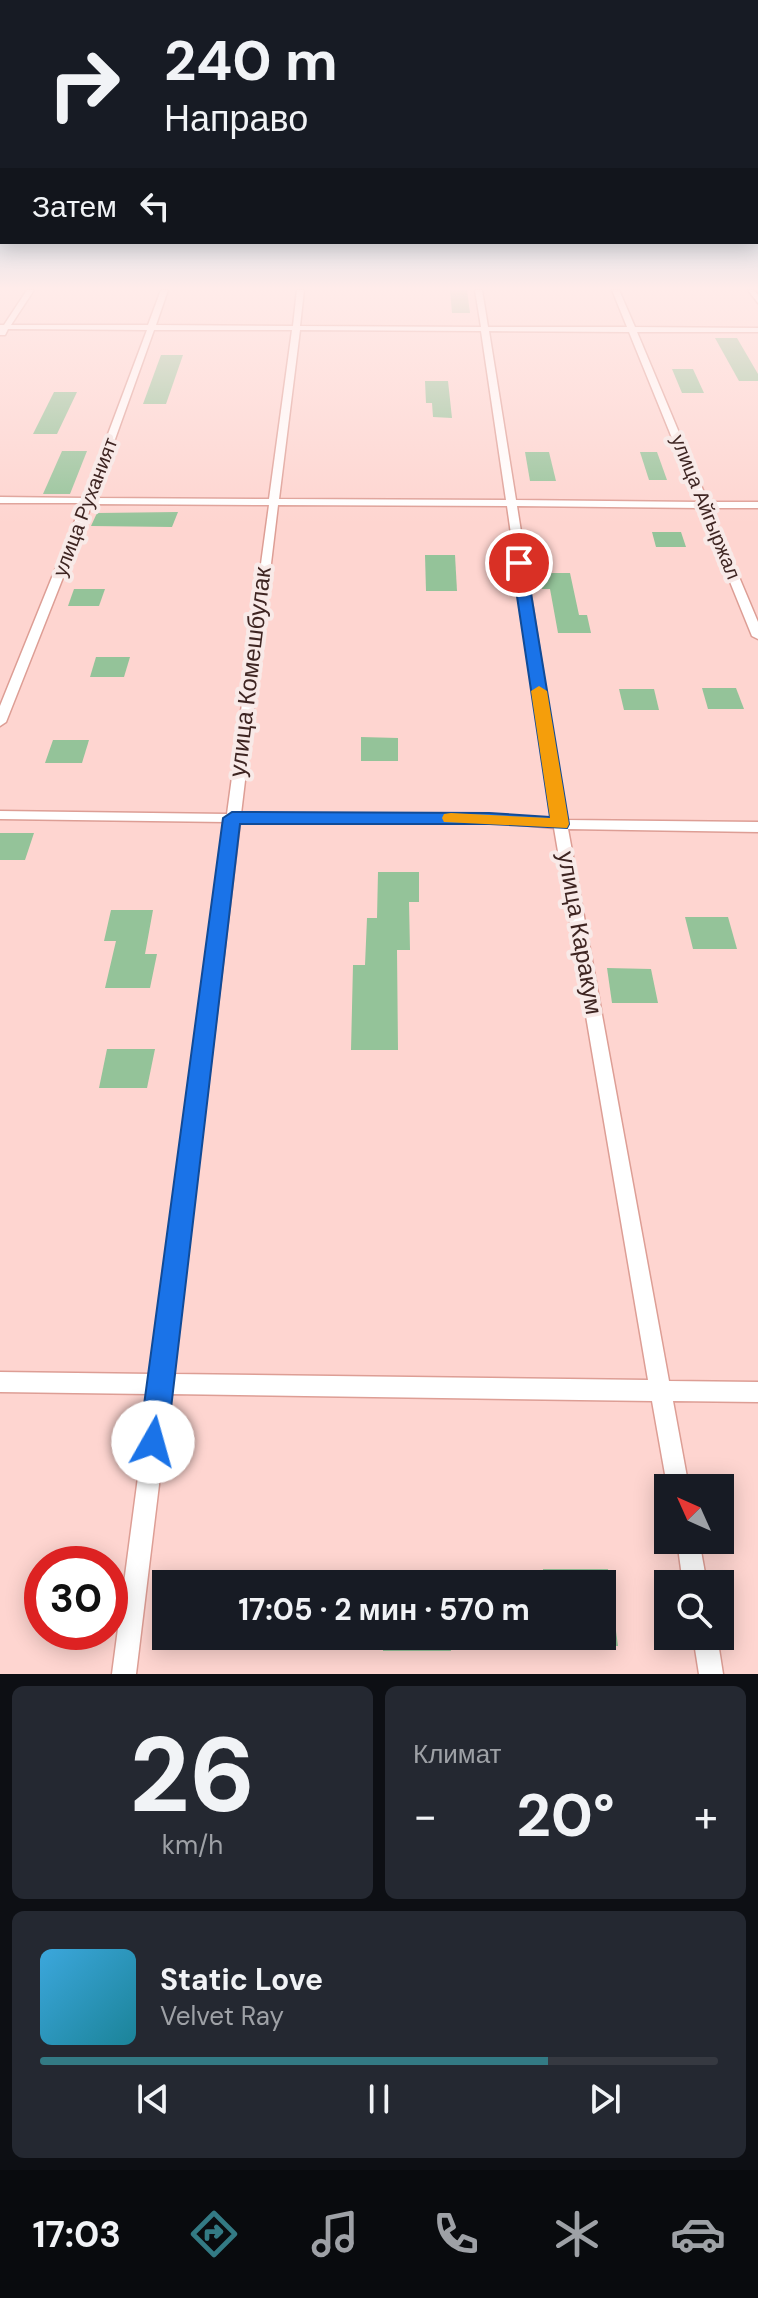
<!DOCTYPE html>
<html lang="ru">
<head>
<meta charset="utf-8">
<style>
	body { margin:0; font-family:"DM Sans",sans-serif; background:#242831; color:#f1f3f6; height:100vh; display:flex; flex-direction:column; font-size:30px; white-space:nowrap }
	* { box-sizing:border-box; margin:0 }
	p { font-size:26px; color:#9ea1a6 }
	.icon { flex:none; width:44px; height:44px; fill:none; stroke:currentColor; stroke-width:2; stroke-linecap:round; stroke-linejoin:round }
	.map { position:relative; height:1674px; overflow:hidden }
	.sheet { display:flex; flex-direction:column; gap:12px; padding:12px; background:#0d0f14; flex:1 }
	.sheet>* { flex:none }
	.guide { position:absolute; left:0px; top:0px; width:758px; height:244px; box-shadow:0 4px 20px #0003; background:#171b24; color:#f1f3f6; overflow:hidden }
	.needle { width:52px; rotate:315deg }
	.tools { position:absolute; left:654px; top:1474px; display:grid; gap:16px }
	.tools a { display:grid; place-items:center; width:80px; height:80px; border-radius:0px; background:#171b24; box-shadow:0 4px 20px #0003; font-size:40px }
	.speed { position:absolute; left:24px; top:1546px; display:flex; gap:16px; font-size:40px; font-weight:700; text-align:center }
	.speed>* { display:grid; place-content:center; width:104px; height:104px; border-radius:50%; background:#171b24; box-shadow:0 4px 20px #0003; line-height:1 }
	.speed .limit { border:12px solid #d22; background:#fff; color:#111 }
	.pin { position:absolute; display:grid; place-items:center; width:68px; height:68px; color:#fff; margin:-34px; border:4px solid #fff; border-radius:50%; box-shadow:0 2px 8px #0007 }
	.me { position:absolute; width:88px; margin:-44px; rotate:7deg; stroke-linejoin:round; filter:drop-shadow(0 0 6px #0008) }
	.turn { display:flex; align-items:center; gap:28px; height:168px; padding:0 32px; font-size:36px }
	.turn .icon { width:104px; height:104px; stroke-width:2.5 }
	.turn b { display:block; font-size:56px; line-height:68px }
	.then { display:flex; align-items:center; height:76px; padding:0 32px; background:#0003; gap:16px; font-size:30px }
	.big { font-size:60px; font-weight:700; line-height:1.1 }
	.sheet .tile { flex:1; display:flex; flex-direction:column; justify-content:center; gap:12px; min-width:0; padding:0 28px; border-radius:12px; background:#242831 }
	.sheet .dial { align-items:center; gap:0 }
	.dial b { font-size:104px; line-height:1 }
	.song { display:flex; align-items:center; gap:24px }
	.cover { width:96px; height:96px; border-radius:12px; background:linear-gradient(135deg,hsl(200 70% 55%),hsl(190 70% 35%)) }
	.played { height:8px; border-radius:4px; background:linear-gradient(90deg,#337a84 75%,#363941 75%) }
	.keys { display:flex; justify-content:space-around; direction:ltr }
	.heat { display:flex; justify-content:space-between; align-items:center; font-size:44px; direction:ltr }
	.sheet .tiles { flex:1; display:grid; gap:12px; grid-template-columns:1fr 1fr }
	.tile:last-child { grid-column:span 2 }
	.trip { position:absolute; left:152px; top:1570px; width:464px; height:80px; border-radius:0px; background:#171b24; box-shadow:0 4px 20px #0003; font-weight:700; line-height:80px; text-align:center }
	.dock { display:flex; height:128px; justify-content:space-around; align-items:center; background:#090b0e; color:#9ea1a6 }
	.dock .icon { width:56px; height:56px }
	.dock .current { color:#337a84 }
	.dock b { font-size:36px; color:#f1f3f6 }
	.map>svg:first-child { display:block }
	.building { fill:#94c399 }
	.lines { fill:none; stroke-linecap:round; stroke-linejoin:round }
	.minor-casing { stroke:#dd9e95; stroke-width:3 }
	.minor { fill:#fff; fill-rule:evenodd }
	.route { fill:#1a73e8; stroke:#114b97; stroke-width:2 }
	.slow { fill:#f59e0b }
	.labels { text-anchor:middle; stroke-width:8; stroke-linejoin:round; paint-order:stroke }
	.far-street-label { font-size:20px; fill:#3e2522; stroke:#f8eae8 }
	.street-label { font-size:24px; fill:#3e2522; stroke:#f8eae8 }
</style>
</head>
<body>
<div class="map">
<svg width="758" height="1674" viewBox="0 0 758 1674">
	<rect width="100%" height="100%" fill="#fed5d0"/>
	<!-- building -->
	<g class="building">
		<path d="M450 290H467L470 313H452Z"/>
		<path d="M715 338H737L758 374V381H739Z"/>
		<path d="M161 355H183L166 404H143Z"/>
		<path d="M672 369H693L704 393H682Z"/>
		<path d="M425 381H448L452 418 433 417 432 403H426Z"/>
		<path d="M54 392H77L57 434H33Z"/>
		<path d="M62 451H87L70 494H43Z"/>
		<path d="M525 452H549L556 481H530Z"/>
		<path d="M640 452H657L667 480H649Z"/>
		<path d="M178 512 172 527 91 526 97 513Z"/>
		<path d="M652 532H681L686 547H656Z"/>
		<path d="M425 555H455L457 591H426Z"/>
		<path d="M540 573H570L579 615H587L591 633H558L550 589H542Z"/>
		<path d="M74 589H105L99 606H68Z"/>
		<path d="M96 657H130L124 677H90Z"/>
		<path d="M702 688H736L744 709H708Z"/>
		<path d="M619 689H654L659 710H624Z"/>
		<path d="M361 737 398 738V761H361Z"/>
		<path d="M53 740H89L82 763H45Z"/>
		<path d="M0 833H34L25 860H0Z"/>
		<path d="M378 872H419V902H409L410 950H397L398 1050H351L353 965H365L367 918H377Z"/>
		<path d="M111 910H153L145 954H157L150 988H105L116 941H104Z"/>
		<path d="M685 917H728L737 949H693Z"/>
		<path d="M607 968 651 969 658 1003H612Z"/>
		<path d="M107 1049H155L147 1088H99Z"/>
		<path d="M543 1569H608L610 1584H544Z"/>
		<path d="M602 1594H611L618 1646H602Z"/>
		<rect x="383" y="1636" width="68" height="15"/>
	</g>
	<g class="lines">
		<!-- minor casing -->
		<g class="minor-casing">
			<g id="minor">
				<path d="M27 290H34L11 325H148L161 290H168L156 325 293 326 297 290H304L300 326 481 327 475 290H482L488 327H627L612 290H619L635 327 758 328V332H637L708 502H758V508H710L758 622V639L752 636 700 508 517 506 566 820 758 822V832L568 829 669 1381 758 1382V1402L673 1401 689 1488H668V1491L652 1401 170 1394 136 1674H112L149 1394 0 1392V1372L152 1374 226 822 0 819V811L227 814 269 505 92 504 6 722 0 726V706L82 503H0V497L84 498 147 330 8 329 5 335H0V325H4ZM154 330H292L269 499 94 498ZM300 330 481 331 506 500 279 499ZM489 331 629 332 698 502 516 500ZM278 505 507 506 552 819 489 814H241ZM240 822H489L554 828 648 1380 173 1374Z"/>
				<path d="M748 290H754L758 295V303Z"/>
				<path d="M677 1540H699L707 1584H683Z"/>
				<path d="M693 1636H717L723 1674H699Z"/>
			</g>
		</g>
		<!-- minor -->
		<use href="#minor" class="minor"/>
	</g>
	<!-- sky -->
	<linearGradient id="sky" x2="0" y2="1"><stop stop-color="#61bbe2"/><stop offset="0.55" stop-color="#ffecea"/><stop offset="1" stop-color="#ffecea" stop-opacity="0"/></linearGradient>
	<rect width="758" height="524" fill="url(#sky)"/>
	<!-- route -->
	<path class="route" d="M519 559 526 563 569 824 567 828 489 824H240L167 1442 163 1452 153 1456 143 1452 139 1442 223 818 232 812 489 813 550 817 512 563Z"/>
	<!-- slow -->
	<path class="slow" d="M539 686 547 691 569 824 567 828 444 822 442 818 444 814 451 813 550 818 531 691Z"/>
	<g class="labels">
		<!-- far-street labels -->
		<g class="far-street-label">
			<text transform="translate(85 507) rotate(-69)" y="7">улица Руханият</text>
			<text transform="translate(706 507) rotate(68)" y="7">улица Айгыржал</text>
		</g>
		<!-- street labels -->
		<g class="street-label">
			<text transform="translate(250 672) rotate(-83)" y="8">улица Комешбулак</text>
			<text transform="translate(580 933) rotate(80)" y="8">улица Каракум</text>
		</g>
	</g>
</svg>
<div class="tools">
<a><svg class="needle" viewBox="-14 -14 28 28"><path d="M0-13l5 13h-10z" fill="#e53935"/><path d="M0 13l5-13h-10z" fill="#9ea1a6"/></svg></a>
<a><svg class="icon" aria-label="search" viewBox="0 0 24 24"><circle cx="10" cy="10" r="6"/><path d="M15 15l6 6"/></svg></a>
</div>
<div class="speed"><div class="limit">30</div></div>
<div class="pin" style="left:519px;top:563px;background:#d93025"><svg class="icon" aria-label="arrive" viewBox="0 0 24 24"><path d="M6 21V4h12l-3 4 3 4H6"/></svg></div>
<svg class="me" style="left:153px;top:1442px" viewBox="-20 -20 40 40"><circle r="19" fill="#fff"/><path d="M0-13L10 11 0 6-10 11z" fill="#1a73e8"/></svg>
<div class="trip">17:05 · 2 мин · 570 m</div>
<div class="guide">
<div class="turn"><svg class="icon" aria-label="right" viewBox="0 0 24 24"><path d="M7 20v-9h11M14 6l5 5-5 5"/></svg><div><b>240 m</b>Направо</div></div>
<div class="then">Затем<svg class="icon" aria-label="left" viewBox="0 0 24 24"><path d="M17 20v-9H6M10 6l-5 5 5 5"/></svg></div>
</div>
</div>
<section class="sheet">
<div class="tiles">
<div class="tile dial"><b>26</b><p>km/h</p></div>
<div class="tile"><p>Климат</p>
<div class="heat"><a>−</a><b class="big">20°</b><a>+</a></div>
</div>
<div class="tile">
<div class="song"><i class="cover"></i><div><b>Static Love</b><p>Velvet Ray</p></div></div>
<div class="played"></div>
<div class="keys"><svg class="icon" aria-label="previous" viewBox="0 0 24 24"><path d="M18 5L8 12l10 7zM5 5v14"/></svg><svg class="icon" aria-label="pause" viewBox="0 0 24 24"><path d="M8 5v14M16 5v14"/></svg><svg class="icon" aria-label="next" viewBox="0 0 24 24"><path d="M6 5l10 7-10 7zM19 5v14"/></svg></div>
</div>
</div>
</section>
<nav class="dock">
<b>17:03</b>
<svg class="icon current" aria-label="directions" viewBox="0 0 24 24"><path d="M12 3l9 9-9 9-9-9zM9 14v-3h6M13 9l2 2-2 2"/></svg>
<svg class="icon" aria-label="music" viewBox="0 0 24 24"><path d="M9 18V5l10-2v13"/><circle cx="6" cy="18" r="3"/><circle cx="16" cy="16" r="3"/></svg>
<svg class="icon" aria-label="phone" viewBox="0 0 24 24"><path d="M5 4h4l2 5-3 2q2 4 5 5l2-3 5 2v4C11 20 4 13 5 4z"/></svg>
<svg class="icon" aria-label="climate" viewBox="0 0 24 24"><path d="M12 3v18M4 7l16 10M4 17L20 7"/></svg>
<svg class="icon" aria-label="car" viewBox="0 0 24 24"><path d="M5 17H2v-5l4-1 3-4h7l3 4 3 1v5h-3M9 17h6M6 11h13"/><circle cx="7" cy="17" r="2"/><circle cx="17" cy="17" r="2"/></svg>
</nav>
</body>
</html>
